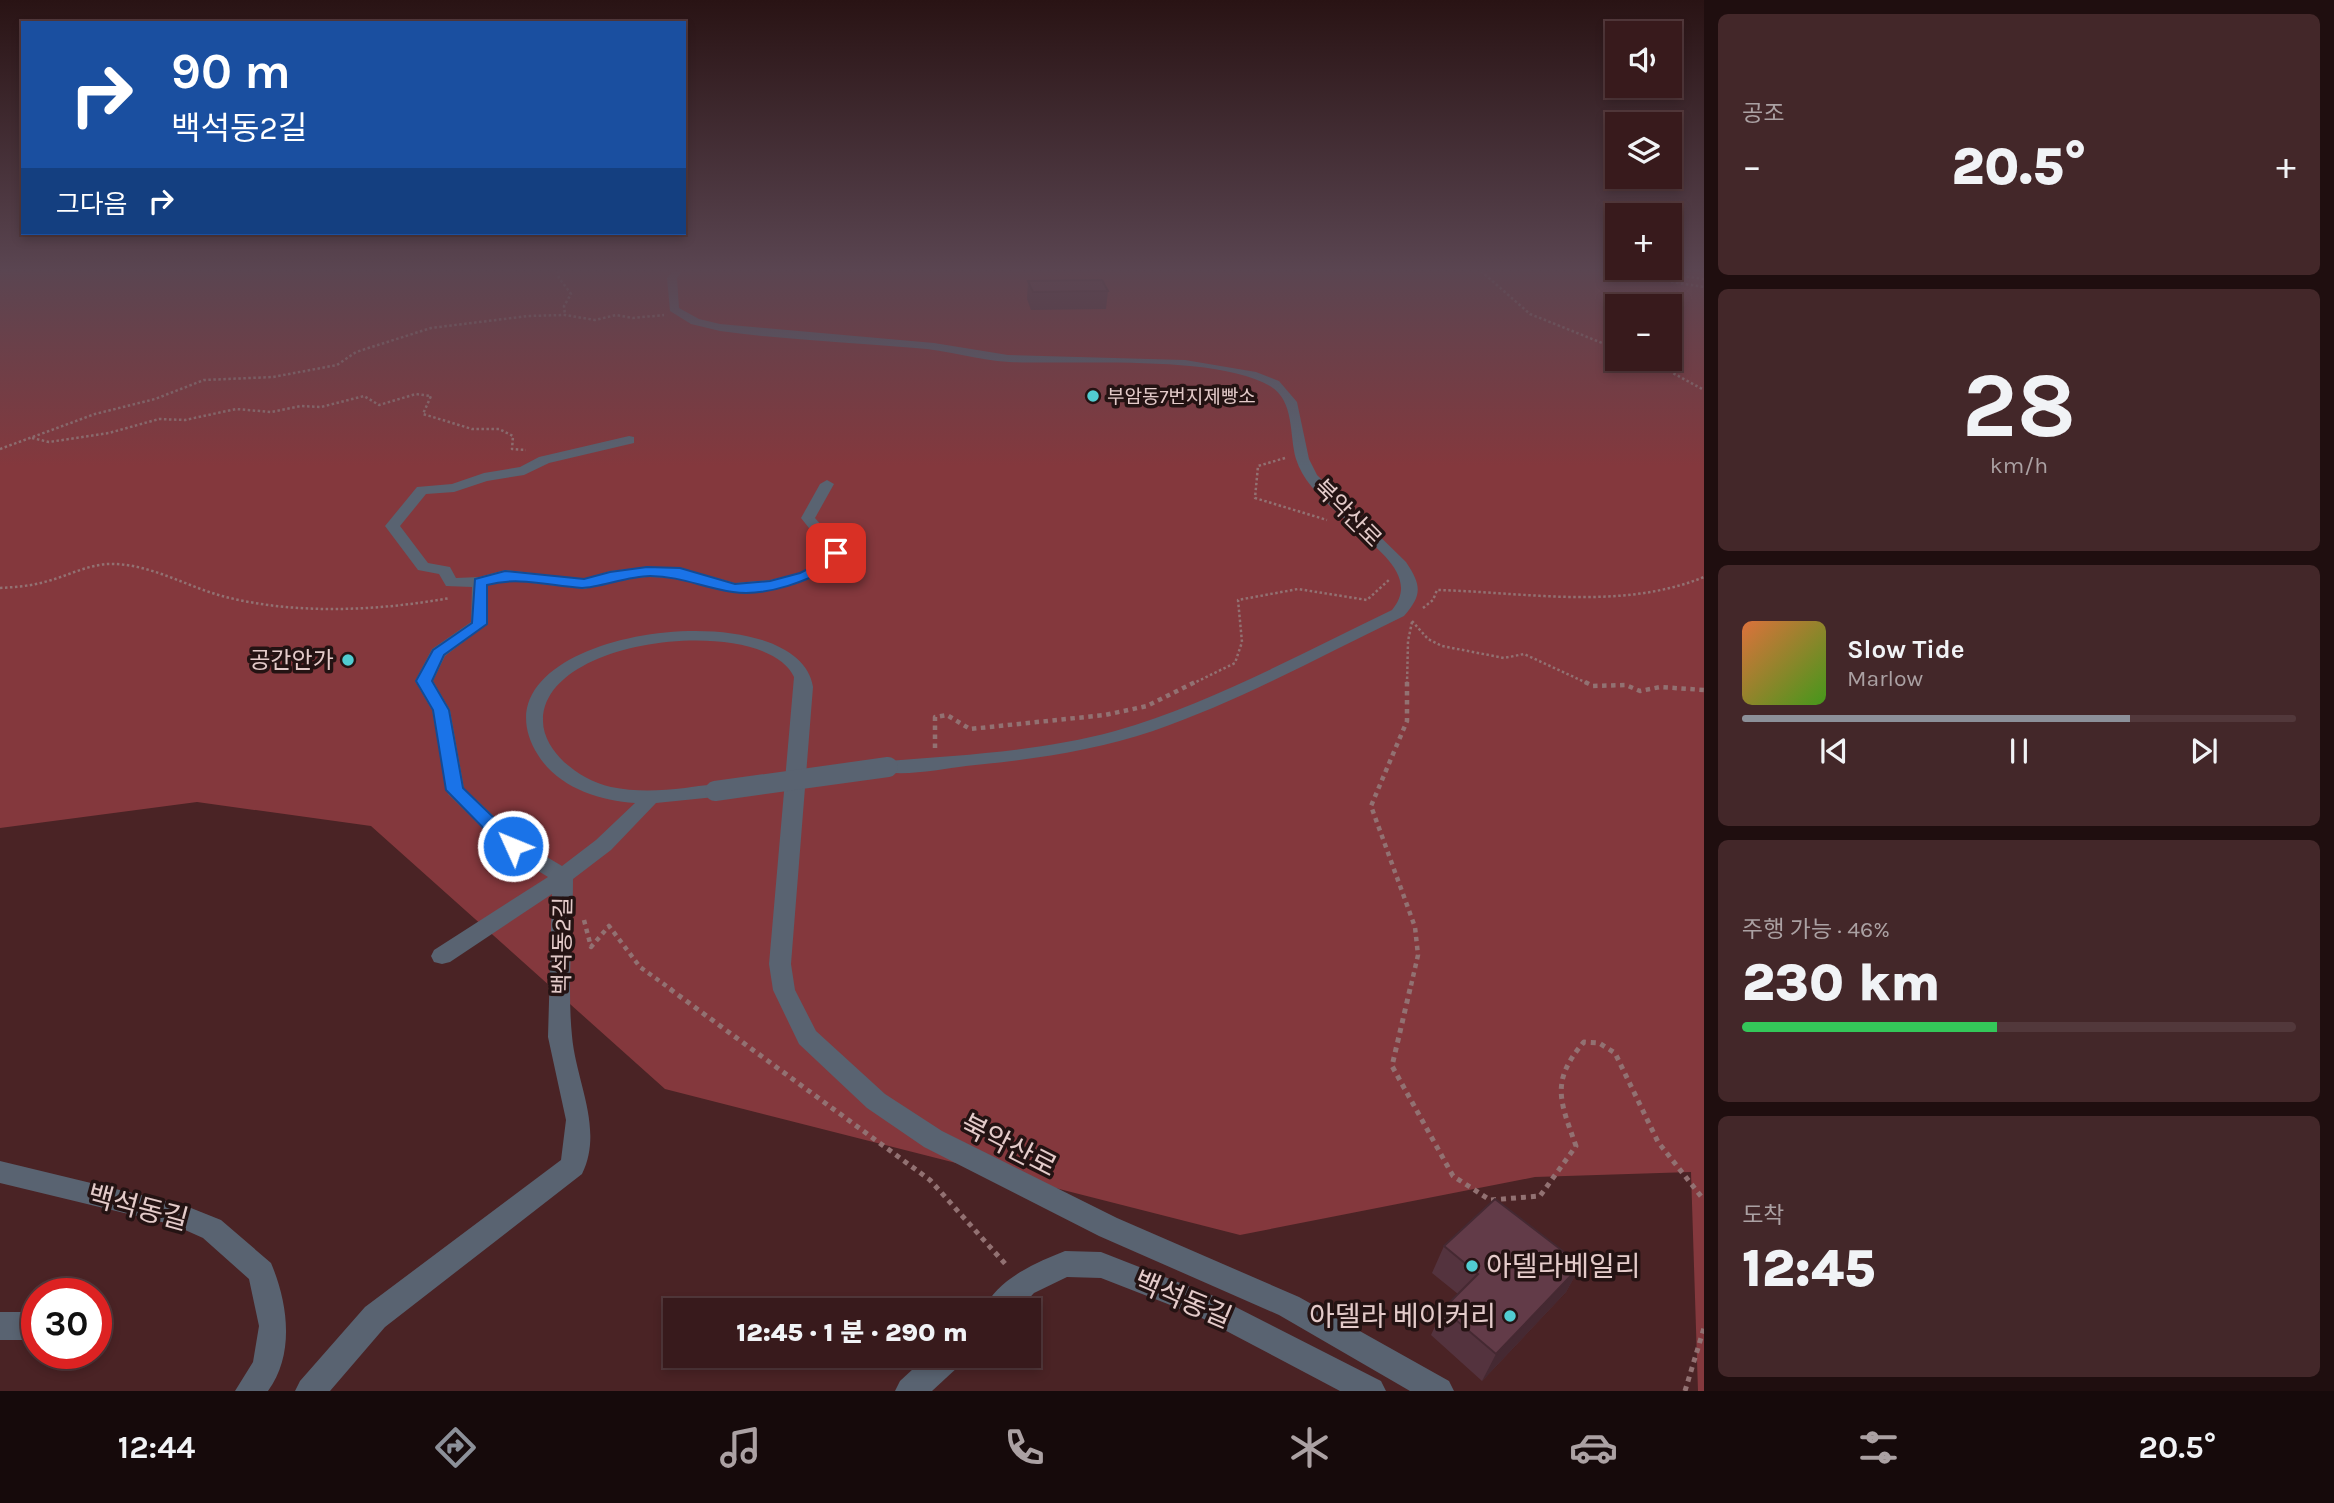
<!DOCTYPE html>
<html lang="ko">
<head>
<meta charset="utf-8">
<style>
	body { margin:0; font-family:Karla,"Noto Sans KR",sans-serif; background:#432729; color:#f1f3f6; height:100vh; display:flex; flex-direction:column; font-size:26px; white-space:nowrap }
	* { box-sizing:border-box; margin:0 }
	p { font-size:23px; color:#aba1a3 }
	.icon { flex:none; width:38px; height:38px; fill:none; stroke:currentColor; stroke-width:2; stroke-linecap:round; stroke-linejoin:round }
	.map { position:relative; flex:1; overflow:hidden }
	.side { display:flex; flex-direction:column; gap:14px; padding:14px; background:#1f0e0f; width:630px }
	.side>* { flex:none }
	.top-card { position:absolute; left:21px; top:21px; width:665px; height:214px; border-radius:0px; box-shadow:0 4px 10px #0003,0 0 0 2px #52383b; background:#1a4fa0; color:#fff; overflow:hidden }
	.buttons { position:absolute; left:1605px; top:21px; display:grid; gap:14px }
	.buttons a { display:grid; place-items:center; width:77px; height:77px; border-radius:0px; background:#381a1c; box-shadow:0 4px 10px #0003,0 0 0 2px #52383b; font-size:35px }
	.speed { position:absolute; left:21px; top:1278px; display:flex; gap:14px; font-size:35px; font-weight:700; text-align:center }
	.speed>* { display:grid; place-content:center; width:91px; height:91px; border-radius:50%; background:#381a1c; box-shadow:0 4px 10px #0003,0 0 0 2px #52383b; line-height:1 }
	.speed .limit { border:10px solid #d22; background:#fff; color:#111 }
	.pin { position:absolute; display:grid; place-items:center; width:60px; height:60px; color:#fff; margin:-30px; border-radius:14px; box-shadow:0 4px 10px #0006 }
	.me { position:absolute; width:77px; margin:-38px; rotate:314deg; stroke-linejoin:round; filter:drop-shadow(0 0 5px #0008) }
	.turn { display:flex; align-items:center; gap:24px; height:147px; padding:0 35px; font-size:32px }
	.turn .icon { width:91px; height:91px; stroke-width:2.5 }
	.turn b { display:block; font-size:49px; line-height:60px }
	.then { display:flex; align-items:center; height:66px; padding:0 35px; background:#0003; gap:14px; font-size:26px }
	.big { font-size:52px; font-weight:800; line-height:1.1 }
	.side .tile { flex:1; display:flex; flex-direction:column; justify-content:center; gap:10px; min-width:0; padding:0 24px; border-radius:10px; background:#432729 }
	.side .dial { align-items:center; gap:0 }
	.dial b { font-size:91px; line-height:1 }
	.song { display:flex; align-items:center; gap:21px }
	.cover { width:84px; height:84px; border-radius:10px; background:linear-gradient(135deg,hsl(20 70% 55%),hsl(100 70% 35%)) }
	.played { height:7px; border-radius:4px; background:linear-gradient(90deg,#8c9099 70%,#52383b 70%) }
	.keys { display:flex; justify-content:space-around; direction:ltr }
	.heat { display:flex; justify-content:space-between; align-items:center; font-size:38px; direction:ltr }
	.charge { height:10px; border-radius:5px; background:linear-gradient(90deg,#34c759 46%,#52383b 0) }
	.trip { position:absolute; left:663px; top:1298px; width:378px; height:70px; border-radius:0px; background:#381a1c; box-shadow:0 4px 10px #0003,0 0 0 2px #52383b; font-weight:800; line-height:70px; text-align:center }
	.menu { display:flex; height:112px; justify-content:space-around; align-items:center; background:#160a0b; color:#aba1a3 }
	.menu .icon { width:49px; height:49px }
	.menu .active { color:#8c9099 }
	.menu b { font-size:32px; color:#f1f3f6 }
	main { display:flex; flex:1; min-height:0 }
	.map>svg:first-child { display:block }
	.green { fill:#84383d; fill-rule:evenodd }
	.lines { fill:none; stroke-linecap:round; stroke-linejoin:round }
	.path-far2 { stroke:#927172; stroke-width:2.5; stroke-dasharray:2.5 2.5; stroke-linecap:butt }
	.path-far1 { stroke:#927172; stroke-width:4.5; stroke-dasharray:4.5 4.5; stroke-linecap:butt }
	.path { stroke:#927172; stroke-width:5; stroke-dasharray:5 5; stroke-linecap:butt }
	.minor { fill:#596371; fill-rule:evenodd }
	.minor-bridge { stroke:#596371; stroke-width:20 }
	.wall { fill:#54333e }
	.shaded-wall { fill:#452932 }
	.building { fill:#623b48; stroke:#452932; stroke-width:2 }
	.route { fill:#1a73e8; stroke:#114b97; stroke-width:2 }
	.poi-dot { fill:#51ccd1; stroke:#241313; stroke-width:2.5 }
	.labels { text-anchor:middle; stroke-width:7; stroke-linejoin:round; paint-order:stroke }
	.far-poi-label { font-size:19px; fill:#e4cbca; stroke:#241313; text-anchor:start }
	.street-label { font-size:23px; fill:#e4cbca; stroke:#241313 }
	.poi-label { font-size:23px; fill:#e4cbca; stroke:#241313; text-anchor:end }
	.near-street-label { font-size:28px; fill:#e4cbca; stroke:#241313 }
	.near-poi-label { font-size:28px; fill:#e4cbca; stroke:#241313; text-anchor:start }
</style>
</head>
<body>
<main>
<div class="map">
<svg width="1704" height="1391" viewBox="0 0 1704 1391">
	<rect width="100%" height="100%" fill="#4a2325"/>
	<!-- green -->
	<path class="green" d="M0 271H1704V1391H1698L1691 1172 1535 1177 1240 1235 665 1089 371 826 197 802 0 828ZM1617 306H1670V359H1617Z"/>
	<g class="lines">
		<!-- path-far2 -->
		<g class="path-far2">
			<path d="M558 271 559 278 571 294 564 306 565 315"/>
			<path d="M1481 271 1530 314 1617 349"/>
			<path d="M1704 279 1675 275 1678 279 1672 282 1704 287"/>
			<path d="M1647 359 1704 390"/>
			<path d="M32 438 49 442 109 433 159 419 185 420 236 409 271 412 301 406 321 407 364 396 379 405 416 394 431 396 423 414 472 429H499L513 436 512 449 526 450"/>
			<path d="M0 449 95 414 155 399 204 380 273 377 337 365 356 352 431 328 528 316 565 315 595 320 616 315 633 318 664 315"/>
			<path d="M1285 458 1258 466 1255 498 1327 520"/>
			<path d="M0 588C16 587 32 586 48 581 70 575 91 563 114 564 152 565 186 586 222 596 294 615 377 611 450 598"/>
			<path d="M1423 608 1433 600 1437 590C1524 592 1621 611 1704 577"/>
			<path d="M1412 621 1428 639 1442 646 1504 658 1524 654 1589 684"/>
			<path d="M1192 684 1235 663 1242 642 1238 600 1298 589 1367 600 1390 579"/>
			<path d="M1407 684 1408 641 1412 622"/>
		</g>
		<!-- path-far1 -->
		<g class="path-far1">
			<path d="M1407 682V721L1371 806 1415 927 1418 955 1410 990"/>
			<path d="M1585 682 1593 686 1626 685 1640 691 1660 687 1704 690"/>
			<path d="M935 748V717L947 715 970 729 1105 715 1147 706 1195 682"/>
			<path d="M584 920 591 947 609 926 640 967 672 990"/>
		</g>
		<!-- path -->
		<g class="path">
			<path d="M670 989 930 1180 1008 1267"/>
			<path d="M1410 989 1392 1066 1453 1176 1490 1200 1540 1196 1576 1146C1560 1101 1550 1081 1584 1042L1599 1043 1615 1053 1658 1142 1704 1200"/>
			<path d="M1685 1391 1704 1328"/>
		</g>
		<!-- minor -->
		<g class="minor">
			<path d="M672 271H682L677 278 679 308 699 319 720 324 934 343 1008 355 1185 360 1256 372 1279 381 1297 402 1309 459 1317 475 1406 562C1422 586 1422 595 1404 616 1321 656 1240 701 1153 731 1093 751 1029 760 966 766 942 769 903 777 881 771L879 767 881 763 888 761C963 755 1042 751 1115 731 1212 703 1302 653 1392 610 1419 578 1379 551 1357 530 1335 510 1305 488 1296 459 1289 435 1295 401 1270 386 1216 354 1074 365 1009 362 977 360 947 350 915 348 850 342 785 340 720 331L691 324 670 311 667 278Z"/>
			<path d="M629 436 634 437V443L549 463 524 475 487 481 454 492 426 494 400 526 428 563 450 567 456 578 479 577 505 570 584 579 610 571 647 567 680 568 735 583 770 580 800 573 828 559 829 553 801 518 820 484 827 480 834 484 815 518 845 553 843 561 810 579 770 590 735 593 679 578 647 577 612 580 585 589 505 580 488 585 487 624 445 656 433 681 450 710 464 788 520 841 562 866 596 840 635 803C599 801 558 787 538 755 459 629 798 586 813 687L791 964 795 990 816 1031 885 1094 942 1131 1117 1218 1299 1297 1449 1381 1454 1391H1410L1279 1315 1099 1236 924 1147 867 1108 799 1044 773 990 769 964 794 677C766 614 542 635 543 721 543 737 553 751 564 762 578 774 593 783 611 787 635 792 660 791 685 788 695 787 707 784 717 785 723 786 721 786 725 791L715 797 656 803 611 850 573 879C573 929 567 987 572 1036 576 1082 604 1129 582 1174L385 1327 330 1391H295L300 1381 365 1307 561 1160 566 1120 548 1037 552 894 450 962 442 964 434 962 431 956 434 950 548 877 506 851 448 794 432 710 415 681 432 649 471 622 472 587 446 586 439 574 418 570 385 526 417 487 452 484 484 473 520 467 539 457Z"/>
			<path d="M0 1161 186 1206 221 1220 271 1263C288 1303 295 1354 268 1391H235L253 1362 259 1326 249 1279 203 1238 174 1225 0 1183Z"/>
			<path d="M1065 1251 1101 1252 1216 1297 1381 1381 1386 1391H1340L1196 1315 1101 1278 1067 1277 1034 1293 1017 1311H983C997 1279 1035 1263 1065 1251Z"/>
			<path d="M0 1312H27L37 1316V1336L27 1340H0Z"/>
			<path d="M927 1356H963L959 1366 932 1391H895L900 1381Z"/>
		</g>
		<!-- minor-bridge -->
		<path class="minor-bridge" d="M715 791 888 767"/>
	</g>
	<!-- wall -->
	<g class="wall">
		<path d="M1028 281 1108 291 1106 309 1031 310 1027 299Z"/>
		<path d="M1444 1246 1581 1265 1566 1292 1482 1381 1431 1335 1443 1309 1458 1294 1432 1273Z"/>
	</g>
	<!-- shaded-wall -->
	<path class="shaded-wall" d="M1581 1265 1566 1292 1482 1381 1496 1354Z"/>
	<!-- building -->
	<g class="building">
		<path d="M1102 280 1108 291 1033 292 1028 281Z"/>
		<path d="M1495 1199 1581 1265 1496 1354 1443 1309 1478 1274 1444 1246Z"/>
	</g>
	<!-- sky -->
	<linearGradient id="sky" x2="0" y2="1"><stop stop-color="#291314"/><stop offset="0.58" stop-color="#5a4551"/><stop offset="1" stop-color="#5a4551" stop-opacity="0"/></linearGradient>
	<rect width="1704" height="466" fill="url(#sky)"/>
	<!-- route -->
	<path class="route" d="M832 550 843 553 840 564C808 580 769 597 733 592 704 588 680 576 650 576 628 576 599 588 582 588 550 586 518 576 487 585V624L444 655 432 681 449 710 463 788 519 842 522 846 519 851H506L446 790 433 710 416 681 433 650 472 623 475 579 505 571 584 579 610 572 647 567 680 568 735 584 770 581 800 573 828 559Z"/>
	<!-- markers -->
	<g class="poi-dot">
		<circle cx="1093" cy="396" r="7"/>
		<circle cx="348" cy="660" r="7"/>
		<circle cx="1472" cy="1266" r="7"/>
		<circle cx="1510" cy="1316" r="7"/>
	</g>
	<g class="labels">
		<!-- far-poi labels -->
		<g class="far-poi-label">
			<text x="1107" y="403">부암동7번지제빵소</text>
		</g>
		<!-- street labels -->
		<g class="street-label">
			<text transform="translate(1348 513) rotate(45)" y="8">북악산로</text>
			<text transform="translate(562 946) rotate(-89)" y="8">백석동2길</text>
		</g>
		<!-- poi labels -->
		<g class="poi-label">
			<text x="334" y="668">공간안가</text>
		</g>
		<!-- near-street labels -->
		<g class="near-street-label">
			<text transform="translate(1009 1145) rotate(27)" y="10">북악산로</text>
			<text transform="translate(138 1207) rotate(15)" y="10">백석동길</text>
			<text transform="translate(1183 1299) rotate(23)" y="10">백석동길</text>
		</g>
		<!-- near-poi labels -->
		<g class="near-poi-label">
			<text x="1486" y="1276">아델라베일리</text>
			<text x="1496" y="1326" text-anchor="end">아델라 베이커리</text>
		</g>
	</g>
</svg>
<div class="buttons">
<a><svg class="icon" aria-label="sound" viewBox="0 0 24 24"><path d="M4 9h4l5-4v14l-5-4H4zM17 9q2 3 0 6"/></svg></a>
<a><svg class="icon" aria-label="layers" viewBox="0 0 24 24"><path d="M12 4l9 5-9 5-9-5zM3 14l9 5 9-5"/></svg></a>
<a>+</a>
<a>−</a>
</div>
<div class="speed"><div class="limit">30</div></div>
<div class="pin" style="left:836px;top:553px;background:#d93025"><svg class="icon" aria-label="arrive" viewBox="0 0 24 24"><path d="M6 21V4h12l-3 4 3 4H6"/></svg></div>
<svg class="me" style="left:513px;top:846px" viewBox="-20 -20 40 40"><circle r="17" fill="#1a73e8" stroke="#fff" stroke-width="3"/><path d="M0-11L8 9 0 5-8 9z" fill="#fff"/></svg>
<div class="trip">12:45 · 1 분 · 290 m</div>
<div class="top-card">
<div class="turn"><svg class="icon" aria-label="right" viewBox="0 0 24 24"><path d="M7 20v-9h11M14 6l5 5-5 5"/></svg><div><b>90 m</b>백석동2길</div></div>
<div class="then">그다음<svg class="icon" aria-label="right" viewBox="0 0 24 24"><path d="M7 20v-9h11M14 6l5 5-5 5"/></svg></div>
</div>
</div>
<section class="side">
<div class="tile"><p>공조</p>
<div class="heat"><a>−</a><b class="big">20.5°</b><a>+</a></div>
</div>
<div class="tile dial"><b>28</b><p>km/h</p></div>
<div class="tile">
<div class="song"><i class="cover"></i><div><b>Slow Tide</b><p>Marlow</p></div></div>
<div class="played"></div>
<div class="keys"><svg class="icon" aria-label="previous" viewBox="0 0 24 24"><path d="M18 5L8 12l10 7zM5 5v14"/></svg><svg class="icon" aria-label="pause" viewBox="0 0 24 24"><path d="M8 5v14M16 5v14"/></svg><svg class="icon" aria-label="next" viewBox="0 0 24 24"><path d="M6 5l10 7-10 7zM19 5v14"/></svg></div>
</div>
<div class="tile"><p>주행 가능 · 46%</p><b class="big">230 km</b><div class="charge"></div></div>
<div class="tile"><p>도착</p><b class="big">12:45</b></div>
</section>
</main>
<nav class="menu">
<b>12:44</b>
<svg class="icon active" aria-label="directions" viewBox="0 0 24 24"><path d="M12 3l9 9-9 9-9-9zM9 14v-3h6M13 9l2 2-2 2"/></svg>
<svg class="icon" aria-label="music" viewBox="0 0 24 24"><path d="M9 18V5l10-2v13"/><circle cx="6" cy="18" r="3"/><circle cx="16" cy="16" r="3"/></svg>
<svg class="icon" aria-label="phone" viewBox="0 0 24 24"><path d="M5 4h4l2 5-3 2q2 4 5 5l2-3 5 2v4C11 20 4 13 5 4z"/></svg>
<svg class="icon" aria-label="climate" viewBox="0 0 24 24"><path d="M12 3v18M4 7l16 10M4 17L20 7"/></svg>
<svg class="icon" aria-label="car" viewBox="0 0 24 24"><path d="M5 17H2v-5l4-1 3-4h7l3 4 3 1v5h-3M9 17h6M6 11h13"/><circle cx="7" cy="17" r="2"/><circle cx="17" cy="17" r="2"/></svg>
<svg class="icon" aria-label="filters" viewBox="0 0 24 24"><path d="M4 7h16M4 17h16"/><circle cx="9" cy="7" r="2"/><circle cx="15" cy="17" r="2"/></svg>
<b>20.5°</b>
</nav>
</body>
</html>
